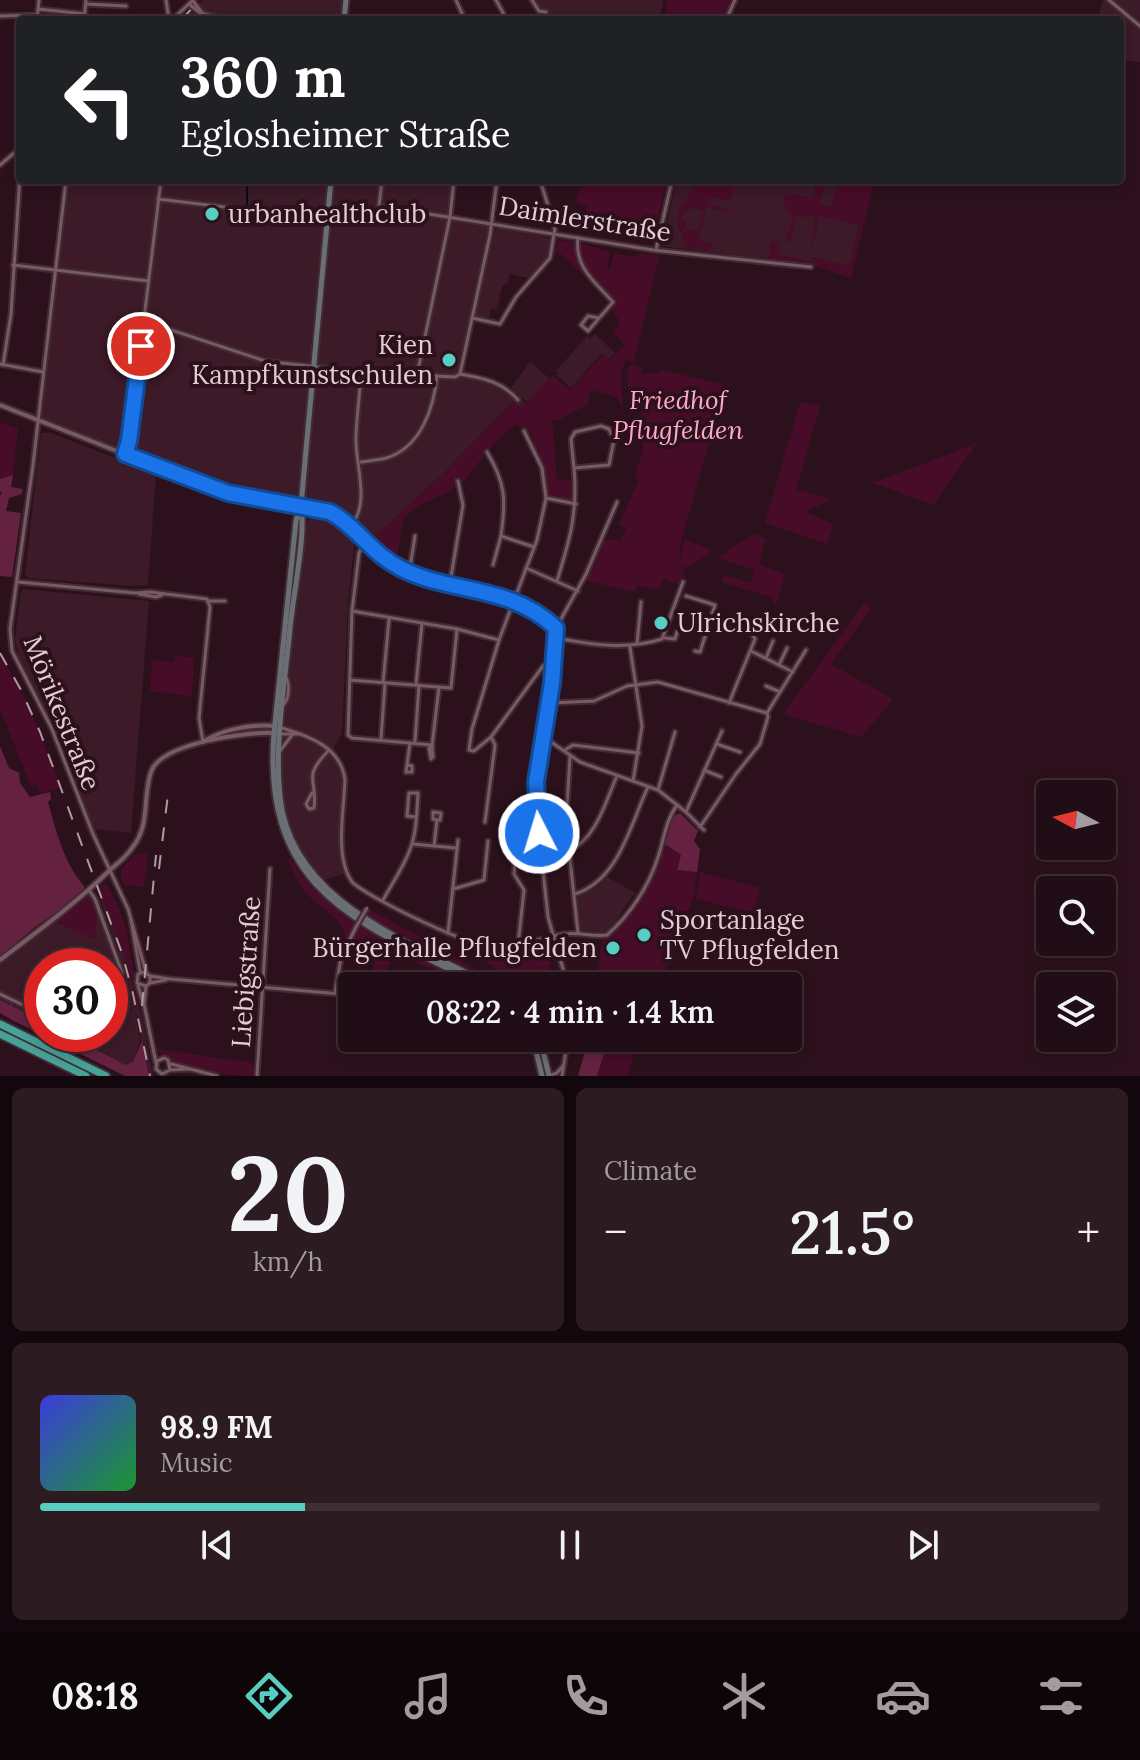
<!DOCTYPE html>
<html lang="en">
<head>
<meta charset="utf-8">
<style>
	body { margin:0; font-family:Lora,serif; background:#2d1b22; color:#f1f3f6; height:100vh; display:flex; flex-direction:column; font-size:30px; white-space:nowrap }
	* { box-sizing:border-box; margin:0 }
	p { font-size:26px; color:#a29ca0 }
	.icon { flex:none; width:44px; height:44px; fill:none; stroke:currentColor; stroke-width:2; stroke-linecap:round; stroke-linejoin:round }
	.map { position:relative; height:1076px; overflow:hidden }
	.panel { display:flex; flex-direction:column; gap:12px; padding:12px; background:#12070c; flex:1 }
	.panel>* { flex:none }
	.top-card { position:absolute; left:16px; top:16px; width:1108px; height:168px; border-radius:8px; box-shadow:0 4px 12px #0003,0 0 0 2px #3e2d34; background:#202124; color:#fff; overflow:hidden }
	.needle { width:52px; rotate:277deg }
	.tools { position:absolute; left:1036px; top:780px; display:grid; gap:16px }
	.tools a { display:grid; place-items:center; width:80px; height:80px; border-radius:8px; background:#210d15; box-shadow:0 4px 12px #0003,0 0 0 2px #3e2d34; font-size:40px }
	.speed { position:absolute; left:24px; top:948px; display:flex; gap:16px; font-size:40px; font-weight:700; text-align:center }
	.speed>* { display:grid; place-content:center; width:104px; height:104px; border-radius:50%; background:#210d15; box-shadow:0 4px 12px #0003,0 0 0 2px #3e2d34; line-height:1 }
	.speed .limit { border:12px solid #d22; background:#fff; color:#111 }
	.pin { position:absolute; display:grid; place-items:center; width:68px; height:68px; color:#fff; margin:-34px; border:4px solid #fff; border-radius:50%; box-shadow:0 2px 8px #0007 }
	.me { position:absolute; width:88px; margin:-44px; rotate:355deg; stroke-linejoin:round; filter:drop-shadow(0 0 6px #0008) }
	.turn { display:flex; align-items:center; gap:28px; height:168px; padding:0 32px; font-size:36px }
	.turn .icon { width:104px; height:104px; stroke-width:2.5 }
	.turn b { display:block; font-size:56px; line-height:68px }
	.big { font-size:60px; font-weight:600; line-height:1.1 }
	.panel .tile { flex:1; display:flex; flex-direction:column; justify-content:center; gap:12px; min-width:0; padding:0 28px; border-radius:12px; background:#2d1b22 }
	.panel .dial { align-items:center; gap:0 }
	.dial b { font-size:104px; line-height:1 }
	.song { display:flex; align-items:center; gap:24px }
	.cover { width:96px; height:96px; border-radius:12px; background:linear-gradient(135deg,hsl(240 70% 55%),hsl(130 70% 35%)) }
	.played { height:8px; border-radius:4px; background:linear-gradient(90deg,#57cec1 25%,#3e2d34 25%) }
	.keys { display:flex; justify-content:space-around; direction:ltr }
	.heat { display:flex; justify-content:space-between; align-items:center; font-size:44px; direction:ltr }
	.panel .tiles { flex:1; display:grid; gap:12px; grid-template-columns:1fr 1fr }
	.tile:last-child { grid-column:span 2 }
	.trip { position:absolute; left:338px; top:972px; width:464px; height:80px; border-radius:8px; background:#210d15; box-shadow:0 4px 12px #0003,0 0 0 2px #3e2d34; font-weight:600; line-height:80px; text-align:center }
	.menu { display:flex; height:128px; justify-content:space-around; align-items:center; background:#0d0508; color:#a29ca0 }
	.menu .icon { width:56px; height:56px }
	.menu .on { color:#57cec1 }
	.menu b { font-size:36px; color:#f1f3f6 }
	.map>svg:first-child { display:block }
	.built { fill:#3c1a28 }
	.green { fill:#470c28 }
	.forest { fill:#652240 }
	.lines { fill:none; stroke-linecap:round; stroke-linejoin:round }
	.stream { stroke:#03100e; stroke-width:2 }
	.minor-casing { stroke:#402d34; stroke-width:7 }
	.tertiary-casing { stroke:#402d34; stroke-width:8 }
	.secondary-casing { stroke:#402d34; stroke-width:9 }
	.motorway-casing { stroke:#402d34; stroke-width:11 }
	.minor { stroke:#7a5864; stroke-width:3 }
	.tertiary { stroke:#7a5864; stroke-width:4 }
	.secondary { stroke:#6b6e74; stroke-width:5 }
	.motorway { stroke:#47a198; stroke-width:7 }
	.rail { stroke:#b19ba3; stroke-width:2; stroke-dasharray:14 14; stroke-linecap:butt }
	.minor-bridge-casing { stroke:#402d34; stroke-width:7; stroke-linecap:butt }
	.minor-bridge { stroke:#7a5864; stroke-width:3 }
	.route-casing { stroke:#114b97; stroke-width:20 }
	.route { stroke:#1a73e8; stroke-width:14 }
	.poi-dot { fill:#57cec1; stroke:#2c111c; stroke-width:3 }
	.labels { text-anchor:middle; stroke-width:8; stroke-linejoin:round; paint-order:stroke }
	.poi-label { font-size:26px; fill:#e1cdd4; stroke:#2c111c; text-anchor:start }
	.street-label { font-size:26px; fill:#e1cdd4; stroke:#2c111c }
	.park-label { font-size:26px; font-style:italic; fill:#fca8c7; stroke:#2c111c }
</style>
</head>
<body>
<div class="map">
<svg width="1140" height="1076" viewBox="0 0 1140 1076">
	<rect width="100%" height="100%" fill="#2c111c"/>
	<!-- built -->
	<g class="built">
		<path d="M204 0H342L341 20H181Z"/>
		<path d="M531 0H663L660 20H541Z"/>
		<path d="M1103 0H1140V62L1120 60V20H1097Z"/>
		<path d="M68 180H454L449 216 491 222 470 318 472 319 462 373 490 379 526 403 521 409 513 402 443 474 368 543 342 516 330 510 228 493 45 423 39 416Z"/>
		<path d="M677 180H874L851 278 813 265 662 246Z"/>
		<path d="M500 228 549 238 550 250 546 259 528 278 510 274 508 282 502 287 497 309H491L489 319 474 317 495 230Z"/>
		<path d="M595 334 615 353 609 359 602 353 571 388 556 375 558 373 556 371 587 336 590 339Z"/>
		<path d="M530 362 550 379 528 403 511 388Z"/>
		<path d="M41 433H51L156 474 148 585 132 586 28 578 25 575Z"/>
		<path d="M324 514 334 517 355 536 348 603 342 733 330 755 338 763 342 778 338 851 344 874 322 880 312 870 295 842 286 820 280 776 294 607 306 525 311 515Z"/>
		<path d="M23 589 149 601 131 833 93 829 66 754 18 655 15 638 21 592Z"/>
		<path d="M607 877 638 894 633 895 609 931 601 932 582 930 580 926 578 897 599 886Z"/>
		<path d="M98 887 125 958 142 1015 153 1076H149L135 1010 140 1041 133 1062 125 1065 121 1063 78 1040 75 1034H110V966H42V1021L0 1000V960L92 888 126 975 97 888Z"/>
	</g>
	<!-- green -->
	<g class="green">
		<path d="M668 0H731L722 20H664Z"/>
		<path d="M581 180H593L595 195V180H667L652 242 581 231 587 206 576 203Z"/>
		<path d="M696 180H750L754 187 741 183 738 188H734L731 201 711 197 709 205 729 209 728 212 706 207 699 241 712 244 710 251 685 247 681 235 686 230 698 231 703 211 692 208 688 212 684 211 681 221 686 222V228L680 232C672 203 690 205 696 180Z"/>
		<path d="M816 180H826L820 204 831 207 839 180H874L851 278 813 265 768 258 771 241 777 243 778 240H781L778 254 812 262 813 257 849 266 859 225 820 216 810 256 815 226 813 224 814 217 806 215 804 218 797 216 790 242 786 241 793 214 786 212 784 197 789 193 812 198Z"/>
		<path d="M559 240 580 243 610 252 607 269 610 270 614 253 637 257 638 253 659 256 634 362 625 359 621 375 623 410 618 398 591 390 587 405 557 420H552L557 479 573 480 574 501 548 496 544 467 531 437 533 435 515 424 494 443 465 480 444 494 418 506 403 518 396 564 382 556 368 543 443 474 513 402 521 408 553 375 570 390 603 354 610 360 625 345 614 333 620 322 610 307 614 302 586 272 583 275 561 254 555 252Z"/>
		<path d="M630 365 642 367V374L658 373 663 370 725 385 680 546V559L684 539 711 549 709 554 686 569 681 563 685 575 681 585 664 579 658 590 637 585 635 592 583 580 600 541 615 539 619 542 627 530 619 524 639 480 635 479 643 449 641 401 629 400 627 372Z"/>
		<path d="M800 402 820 406 796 489 832 500 805 511 834 525 827 544 765 523Z"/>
		<path d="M0 422 18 429 13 475 0 479Z"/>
		<path d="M977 443 933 505 873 483Z"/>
		<path d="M755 534 766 539 759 564 785 574 776 606 773 604 774 598 721 582 724 575 751 583 755 570 719 558 729 549Z"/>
		<path d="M864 603 872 608 831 664 893 699 861 737 785 715 784 713Z"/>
		<path d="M0 653 31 711 61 788 40 793 37 784 31 786 0 709Z"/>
		<path d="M175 656 194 657 192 696 150 691 152 660 175 662Z"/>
		<path d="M665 844 681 855 677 870 697 872 694 895 660 986H595L602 938C637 919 654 880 665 844Z"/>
		<path d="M148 853 144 887 124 885C117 871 124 866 134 855Z"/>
		<path d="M290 858C305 884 331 905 357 921L346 941C343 917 321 910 306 893 297 882 294 871 287 860Z"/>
		<path d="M700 872 760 887 753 913 696 899Z"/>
		<path d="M106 883 119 908 127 933 142 1019 125 958 98 887Z"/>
		<path d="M88 896C100 910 97 922 94 939L55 922Z"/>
		<path d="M369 909 449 953 502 986 373 919 366 915Z"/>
		<path d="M361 924 477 986H437L443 975 391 949 386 986H370L377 944 371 938 367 944 350 942Z"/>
		<path d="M538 946H545L550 962 549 986H515L483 959 484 954 500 955Z"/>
		<path d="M608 1041 637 1048 627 1076H597Z"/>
		<path d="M156 1049 253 1063 254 1076C226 1076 176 1068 156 1049Z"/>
	</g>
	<!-- forest -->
	<g class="forest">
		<path d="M13 475 11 487 23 489 22 494 9 498 6 511 21 513 12 577 0 576V496L2 492 0 491V479Z"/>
		<path d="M0 746 9 768 19 773 20 783 30 797 50 792 51 799 48 802C56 831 64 863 84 886V893L35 927 0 956Z"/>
		<path d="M680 813 698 831 694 841 700 849 697 872 677 870 681 855 665 844 672 817Z"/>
		<path d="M0 1000 10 1005 12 1003V1006L31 1015 34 1014 33 1017 42 1021V1034H75L79 1040 90 1045 91 1042 95 1049 125 1065 133 1062 142 1041 149 1076H125L12 1020 0 1013Z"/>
		<path d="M589 1038 608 1041 597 1076H578Z"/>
	</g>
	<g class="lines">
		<!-- stream -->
		<path class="stream" d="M247 204V180"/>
		<!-- minor casing -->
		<g class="minor-casing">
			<g id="minor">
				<path d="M166 0 169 20"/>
				<path d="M456 0 465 20"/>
				<path d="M496 0 507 20"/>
				<path d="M532 0 539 11 546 12"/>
				<path d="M1109 0 1140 26"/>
				<path d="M193 1 203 14"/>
				<path d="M86 4 126 6"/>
				<path d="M189 4 200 13 230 20"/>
				<path d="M38 9 85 14"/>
				<path d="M0 16 37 15"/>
				<path d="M37 20 39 0"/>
				<path d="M84 20 86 0"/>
				<path d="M172 20 193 0"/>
				<path d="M726 20 735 0"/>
				<path d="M0 165 20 148"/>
				<path d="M66 180 33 465 10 629 12 651 52 729 93 834 128 909 146 972"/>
				<path d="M382 180 379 206 653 250 811 267"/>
				<path d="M158 199 325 219"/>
				<path d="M578 238C574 267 595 282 613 302L588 331 581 325 588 316 599 318"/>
				<path d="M656 250 672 180"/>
				<path d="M13 265 148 281"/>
				<path d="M472 318 500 324 516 297 550 258 555 228 540 180"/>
				<path d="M144 321 265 361 361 372 455 377 460 374C483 378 503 382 518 400"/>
				<path d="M0 364 43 372"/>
				<path d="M3 365 11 314 20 175"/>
				<path d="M460 374 490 235 497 180"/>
				<path d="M417 375 450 217 454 180"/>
				<path d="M524 431 542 468 546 498 537 540 499 640 472 729 469 750 474 751 491 737 543 666 550 661 555 662"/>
				<path d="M487 452C506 484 506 500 501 536L534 547"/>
				<path d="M125 453 129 441 161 180"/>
				<path d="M361 462C369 461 378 460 386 458 421 448 434 407 437 376"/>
				<path d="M546 498 576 504"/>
				<path d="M301 506C355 512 354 544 397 567 448 593 510 584 556 628L555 662 539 756 535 796 548 917 568 986"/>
				<path d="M350 526C372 504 354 462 356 435 357 414 360 393 361 372"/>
				<path d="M364 543 359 553 352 611 348 735 352 738 432 745"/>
				<path d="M493 565 501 536"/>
				<path d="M526 568 578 591"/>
				<path d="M409 573 415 536"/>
				<path d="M557 581C570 539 578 512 574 468L609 465 614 440 609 429 601 426 575 432 571 439 574 468"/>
				<path d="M18 582 135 593 150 592 207 599 210 607 199 718 203 742"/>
				<path d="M450 583 463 505 458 481"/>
				<path d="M139 594 156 597 162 595"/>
				<path d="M686 596 715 605 700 652 695 651"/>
				<path d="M208 601H225"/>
				<path d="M352 611 457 629 499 640"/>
				<path d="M711 620 752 634 755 639 729 703"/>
				<path d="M556 628 586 574 617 502"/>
				<path d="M557 638C592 645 628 650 662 639L683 582"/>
				<path d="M665 638 675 639 677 632"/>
				<path d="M637 644 641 602"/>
				<path d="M630 647 642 726 633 781"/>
				<path d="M751 651 793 672"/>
				<path d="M766 658 773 641"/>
				<path d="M779 665 787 648"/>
				<path d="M350 680 451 688 457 629"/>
				<path d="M383 683 389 619"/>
				<path d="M416 685 422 623"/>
				<path d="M766 686 778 691"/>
				<path d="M551 703 594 701 627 686 658 682 767 713 768 717 760 744 736 774 700 827"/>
				<path d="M284 704C289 698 290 684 286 677"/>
				<path d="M767 713 806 650"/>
				<path d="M282 728C309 736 341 747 345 780 344 809 334 860 353 883 373 900 474 949 498 948 521 947 542 937 564 934 579 932 593 937 607 935 630 915 649 886 658 857 664 839 666 820 677 805"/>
				<path d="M281 734H301"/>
				<path d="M544 737 580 762 658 790 686 812 704 830"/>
				<path d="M381 739 385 683"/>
				<path d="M415 741 419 685"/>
				<path d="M717 744 740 752"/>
				<path d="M432 746 439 687"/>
				<path d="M432 746 433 757 431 759 429 748Z"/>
				<path d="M565 750 573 745 639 753"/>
				<path d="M280 751 292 735"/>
				<path d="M570 757 566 823 578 933"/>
				<path d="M408 765 412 766V772H406L410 743"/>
				<path d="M704 770 721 777"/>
				<path d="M658 790 675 732"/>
				<path d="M312 793 306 804 309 809 314 808C318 778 301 779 329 750"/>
				<path d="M686 812 722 731"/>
				<path d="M485 822 495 745 491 737"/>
				<path d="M517 841 514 874 524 890 518 945"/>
				<path d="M413 844 456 848"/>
				<path d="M434 846 437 820H440L441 813 433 812V819L437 820"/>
				<path d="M569 850C595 841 606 801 616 778"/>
				<path d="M453 889 484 880 488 841"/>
				<path d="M89 890 95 899 122 973 110 1002"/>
				<path d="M575 894C619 880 630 825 648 787"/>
				<path d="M383 900C393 882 408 860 413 840 417 825 417 809 418 793H409L407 816 416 817"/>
				<path d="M131 920 140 971"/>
				<path d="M448 933 458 840"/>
				<path d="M150 976V983L146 986 137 983 138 974 144 972 150 976 170 979 352 995"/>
				<path d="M150 983 166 980"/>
				<path d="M138 986 143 1002"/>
				<path d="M146 986 144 1004 156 1063"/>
				<path d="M335 993 341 958 356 927"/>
				<path d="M0 994 42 1014"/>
				<path d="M84 1034 91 1037 94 1034"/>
				<path d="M171 1064 217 1076"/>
				<path d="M170 1070 168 1060 164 1058 157 1061 156 1069 162 1074 170 1070 189 1069"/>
				<path d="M551 1075 557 1073 563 1066"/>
				<path d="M257 1076 270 869"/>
				<path d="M562 1076 568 1038"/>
			</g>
		</g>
		<!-- tertiary casing -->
		<g class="tertiary-casing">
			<g id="tertiary">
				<path d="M0 405 211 488 263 500 301 506"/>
				<path d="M203 742C222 729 252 724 275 726"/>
				<path d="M0 960C38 931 76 903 110 870 118 863 126 857 132 848 151 824 142 799 151 772 160 743 249 731 275 733"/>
			</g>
		</g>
		<!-- secondary casing -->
		<g class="secondary-casing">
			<g id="secondary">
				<path d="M344 20 346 0"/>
				<path d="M331 180 305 461 301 506 296 521 274 733C262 894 360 922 482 986"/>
				<path d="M301 507C306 534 293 596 290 628 285 683 274 742 280 797 291 903 411 942 492 986"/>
				<path d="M533 1038 542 1076"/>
				<path d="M540 1038 549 1076"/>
			</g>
		</g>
		<!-- motorway casing -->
		<g class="motorway-casing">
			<g id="motorway">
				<path d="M0 1024 106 1076"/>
				<path d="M0 1034 86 1076"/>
			</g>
		</g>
		<!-- minor -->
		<use href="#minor" class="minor"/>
		<!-- tertiary -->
		<use href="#tertiary" class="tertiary"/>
		<!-- secondary -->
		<use href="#secondary" class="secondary"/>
		<!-- motorway -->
		<use href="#motorway" class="motorway"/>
		<!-- rail -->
		<g class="rail">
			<path d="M181 20 200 0"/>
			<path d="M0 653 21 690 40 732 122 953 133 994 150 1076"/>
			<path d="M159 869 168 794"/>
			<path d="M142 1006 156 855"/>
		</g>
		<!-- minor-bridge casing -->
		<g class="minor-bridge-casing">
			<path id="minor-bridge" d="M356 927 367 908"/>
		</g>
		<!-- minor-bridge -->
		<use href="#minor-bridge" class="minor-bridge"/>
	</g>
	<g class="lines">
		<!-- route casing -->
		<g class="route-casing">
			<path id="route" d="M141 346 129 441 125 454 228 493 330 512C358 527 370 553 402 569 452 594 509 584 556 628L552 683 536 782 539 833"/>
		</g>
		<!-- route -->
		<use href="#route" class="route"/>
	</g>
	<!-- markers -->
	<g class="poi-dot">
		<circle cx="212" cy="214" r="8"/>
		<circle cx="449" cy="360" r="8"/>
		<circle cx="661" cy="623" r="8"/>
		<circle cx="644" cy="935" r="8"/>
		<circle cx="613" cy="948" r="8"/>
	</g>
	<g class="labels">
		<!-- poi labels -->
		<g class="poi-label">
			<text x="228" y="223">urbanhealthclub</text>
			<text x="433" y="354" text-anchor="end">Kien<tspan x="433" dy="30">Kampfkunstschulen</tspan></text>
			<text x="677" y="632">Ulrichskirche</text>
			<text x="660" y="929">Sportanlage<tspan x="660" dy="30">TV Pflugfelden</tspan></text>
			<text x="597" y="957" text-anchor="end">Bürgerhalle Pflugfelden</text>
		</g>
		<!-- street labels -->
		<g class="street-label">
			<text transform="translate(585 219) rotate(9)" y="9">Daimlerstraße</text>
			<text transform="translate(62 713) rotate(68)" y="9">Mörikestraße</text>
			<text transform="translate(246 972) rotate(-86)" y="9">Liebigstraße</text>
		</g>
		<!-- park labels -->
		<g class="park-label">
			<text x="678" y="409">Friedhof<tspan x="678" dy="30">Pflugfelden</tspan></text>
		</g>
	</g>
</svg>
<div class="tools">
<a><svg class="needle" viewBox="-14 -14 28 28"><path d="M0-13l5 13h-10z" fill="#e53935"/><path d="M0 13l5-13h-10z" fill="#a29ca0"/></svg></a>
<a><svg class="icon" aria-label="search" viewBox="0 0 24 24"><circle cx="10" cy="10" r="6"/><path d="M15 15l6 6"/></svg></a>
<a><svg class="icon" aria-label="layers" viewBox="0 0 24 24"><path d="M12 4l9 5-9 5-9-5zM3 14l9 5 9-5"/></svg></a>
</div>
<div class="speed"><div class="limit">30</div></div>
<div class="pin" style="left:141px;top:346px;background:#d93025"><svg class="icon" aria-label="arrive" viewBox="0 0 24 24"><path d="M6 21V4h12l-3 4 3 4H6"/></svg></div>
<svg class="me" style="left:539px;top:833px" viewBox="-20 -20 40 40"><circle r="17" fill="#1a73e8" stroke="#fff" stroke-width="3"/><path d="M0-11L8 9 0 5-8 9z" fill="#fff"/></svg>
<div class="trip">08:22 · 4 min · 1.4 km</div>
<div class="top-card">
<div class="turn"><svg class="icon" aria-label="left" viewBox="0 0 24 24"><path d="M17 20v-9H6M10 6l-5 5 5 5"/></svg><div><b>360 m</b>Eglosheimer Straße</div></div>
</div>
</div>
<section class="panel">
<div class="tiles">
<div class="tile dial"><b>20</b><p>km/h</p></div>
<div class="tile"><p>Climate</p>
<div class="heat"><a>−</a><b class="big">21.5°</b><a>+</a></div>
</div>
<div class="tile">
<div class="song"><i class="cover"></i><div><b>98.9 FM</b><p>Music</p></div></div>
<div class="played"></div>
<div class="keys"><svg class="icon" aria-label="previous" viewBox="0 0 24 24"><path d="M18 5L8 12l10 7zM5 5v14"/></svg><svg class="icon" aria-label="pause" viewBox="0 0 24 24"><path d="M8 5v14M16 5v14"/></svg><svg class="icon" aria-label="next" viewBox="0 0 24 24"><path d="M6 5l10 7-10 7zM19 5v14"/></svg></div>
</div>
</div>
</section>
<nav class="menu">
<b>08:18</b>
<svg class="icon on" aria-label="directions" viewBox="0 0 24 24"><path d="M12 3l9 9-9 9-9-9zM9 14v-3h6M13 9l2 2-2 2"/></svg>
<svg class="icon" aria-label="music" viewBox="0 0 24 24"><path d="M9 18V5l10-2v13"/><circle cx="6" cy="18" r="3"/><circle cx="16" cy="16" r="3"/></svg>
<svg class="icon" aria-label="phone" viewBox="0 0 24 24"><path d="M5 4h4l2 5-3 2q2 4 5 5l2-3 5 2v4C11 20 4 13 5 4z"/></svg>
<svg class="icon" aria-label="climate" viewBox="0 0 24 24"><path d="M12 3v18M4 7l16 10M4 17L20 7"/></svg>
<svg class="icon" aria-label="car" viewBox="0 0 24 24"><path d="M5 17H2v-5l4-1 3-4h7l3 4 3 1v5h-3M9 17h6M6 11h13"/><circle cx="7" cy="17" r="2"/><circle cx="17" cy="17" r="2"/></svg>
<svg class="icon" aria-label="filters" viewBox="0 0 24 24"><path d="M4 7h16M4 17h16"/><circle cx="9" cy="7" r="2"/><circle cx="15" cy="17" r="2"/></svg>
</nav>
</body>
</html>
